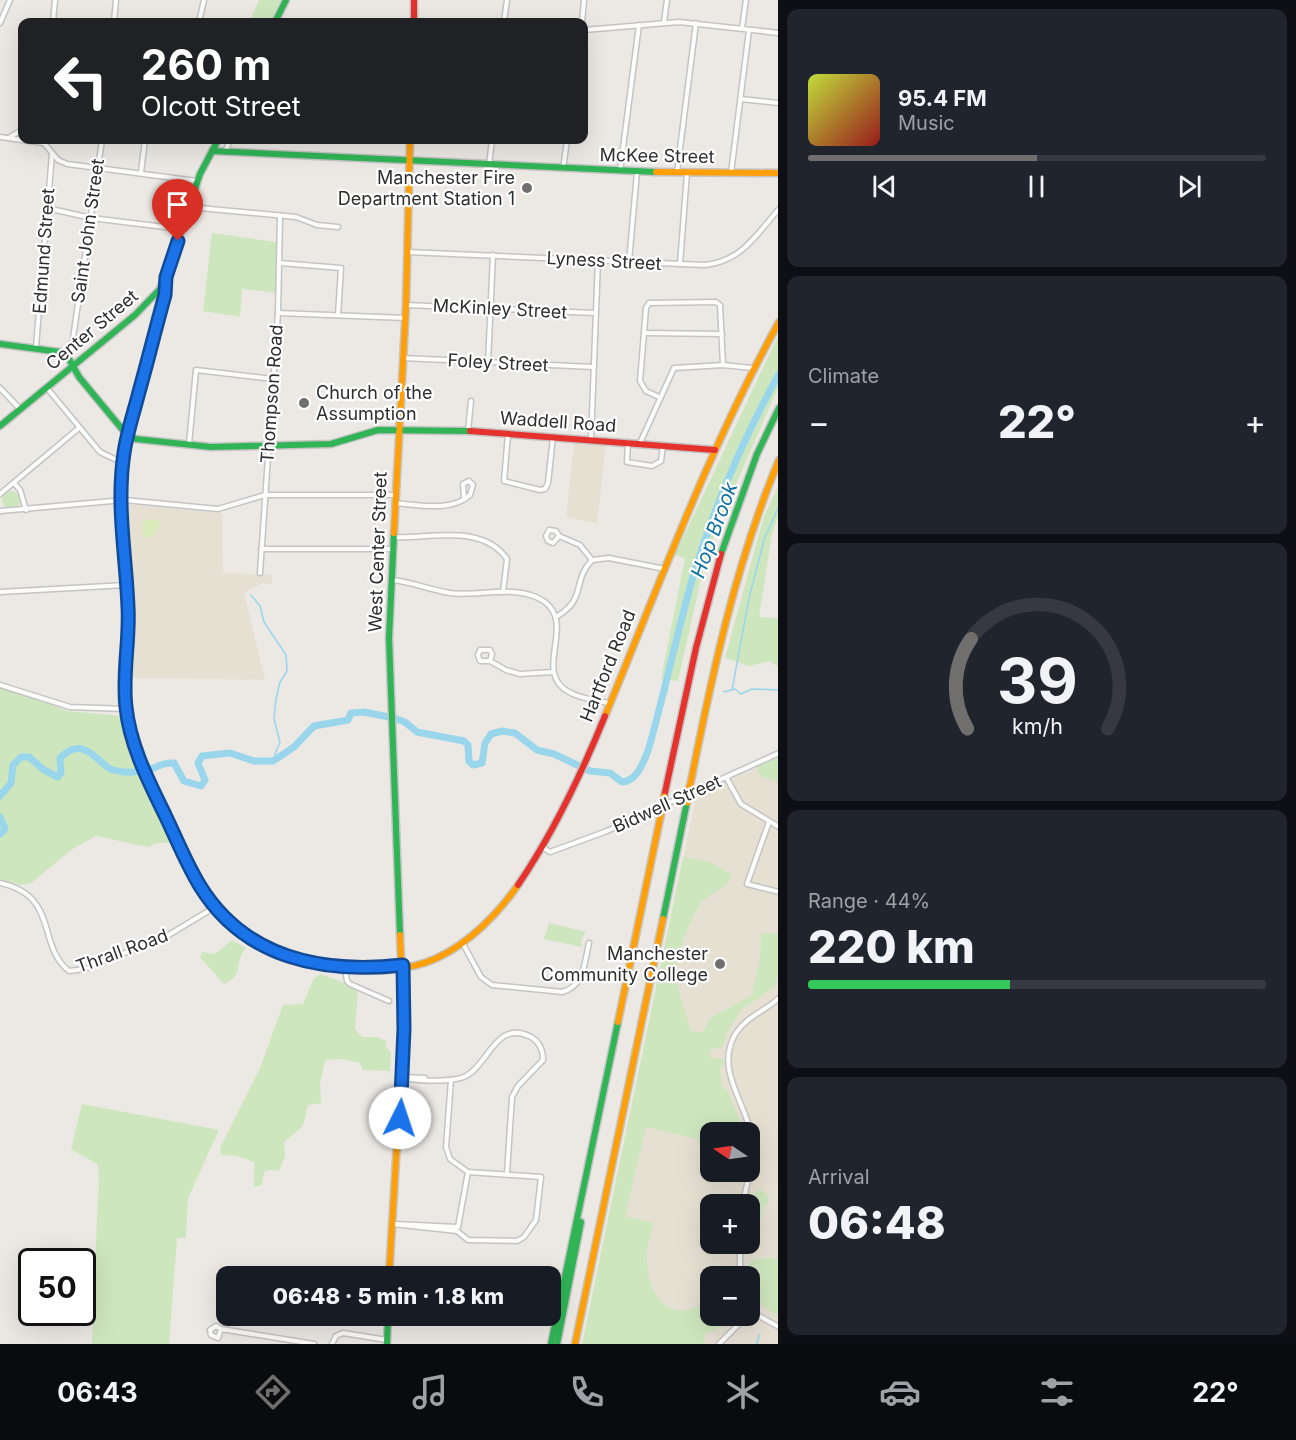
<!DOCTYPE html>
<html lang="en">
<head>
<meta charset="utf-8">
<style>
	body { margin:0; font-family:Inter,sans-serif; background:#20242c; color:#f1f3f6; height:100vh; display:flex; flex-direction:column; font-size:22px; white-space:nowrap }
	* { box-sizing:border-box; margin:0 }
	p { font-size:20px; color:#9ea1a6 }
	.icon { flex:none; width:33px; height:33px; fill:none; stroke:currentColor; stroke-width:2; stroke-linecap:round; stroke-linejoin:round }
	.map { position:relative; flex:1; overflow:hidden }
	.panel { display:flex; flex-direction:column; gap:9px; padding:9px; background:#0d0f14; width:518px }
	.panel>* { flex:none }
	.top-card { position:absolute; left:18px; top:18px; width:570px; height:126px; border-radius:12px; box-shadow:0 6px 24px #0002; background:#202124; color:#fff; overflow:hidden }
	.needle { width:39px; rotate:283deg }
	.controls { position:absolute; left:700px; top:1122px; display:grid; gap:12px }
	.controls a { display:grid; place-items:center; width:60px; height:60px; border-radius:12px; background:#171b24; box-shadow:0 6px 24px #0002; font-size:30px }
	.speed { position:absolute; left:18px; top:1248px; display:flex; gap:12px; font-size:30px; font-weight:700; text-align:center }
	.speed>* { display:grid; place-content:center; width:78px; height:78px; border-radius:50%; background:#171b24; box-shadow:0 6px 24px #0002; line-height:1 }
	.speed .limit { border:3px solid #111; border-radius:9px; background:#fff; color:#111 }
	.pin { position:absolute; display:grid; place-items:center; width:51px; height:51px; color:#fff; margin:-62px -26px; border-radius:50% 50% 50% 0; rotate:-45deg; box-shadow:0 0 6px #0007 }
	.pin .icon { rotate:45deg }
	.me { position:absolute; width:66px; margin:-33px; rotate:4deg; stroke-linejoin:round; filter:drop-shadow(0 0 4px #0008) }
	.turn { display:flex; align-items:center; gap:21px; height:126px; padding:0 24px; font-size:27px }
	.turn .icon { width:78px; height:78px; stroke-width:2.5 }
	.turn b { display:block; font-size:42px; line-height:51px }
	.big { font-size:45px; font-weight:800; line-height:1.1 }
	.panel .card { flex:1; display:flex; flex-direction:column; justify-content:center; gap:9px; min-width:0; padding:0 21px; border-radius:12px; background:#20242c }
	.panel .dial { align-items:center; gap:0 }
	.dial svg { height:156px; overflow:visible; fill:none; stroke:#363941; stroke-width:7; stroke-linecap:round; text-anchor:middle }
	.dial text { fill:#f1f3f6; stroke:none }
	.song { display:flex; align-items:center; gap:18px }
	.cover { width:72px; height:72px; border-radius:9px; background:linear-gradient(135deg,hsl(70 70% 55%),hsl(0 70% 35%)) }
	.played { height:6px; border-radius:3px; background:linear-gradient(90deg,#706f6e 50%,#363941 50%) }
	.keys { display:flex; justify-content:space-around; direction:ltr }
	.heat { display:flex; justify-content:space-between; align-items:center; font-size:33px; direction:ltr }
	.charge { height:9px; border-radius:4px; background:linear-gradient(90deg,#34c759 44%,#363941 0) }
	.trip { position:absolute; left:216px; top:1266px; width:345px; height:60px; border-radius:12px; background:#171b24; box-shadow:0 6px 24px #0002; font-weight:800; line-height:60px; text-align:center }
	.menu { display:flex; height:96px; justify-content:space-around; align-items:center; background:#090b0e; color:#9ea1a6 }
	.menu .icon { width:42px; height:42px }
	.menu .selected { color:#706f6e }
	.menu b { font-size:27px; color:#f1f3f6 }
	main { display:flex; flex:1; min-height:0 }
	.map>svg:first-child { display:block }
	.education { fill:#e6e0d3; fill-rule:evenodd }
	.green { fill:#cee6be }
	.pitch { fill:#d9eabb }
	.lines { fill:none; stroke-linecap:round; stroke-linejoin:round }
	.stream { stroke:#99d6ec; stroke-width:1.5 }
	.river { stroke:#99d6ec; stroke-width:7 }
	.street-casing { stroke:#c5c4c5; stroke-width:7 }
	.fast-casing { stroke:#c5c4c5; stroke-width:9 }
	.slow-casing { stroke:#c5c4c5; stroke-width:9 }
	.jam-casing { stroke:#c5c4c5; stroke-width:9 }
	.street { stroke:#fcfcfb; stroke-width:4 }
	.fast { stroke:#30b455; stroke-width:6 }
	.slow { stroke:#ff9f0a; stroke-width:6 }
	.jam { stroke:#e5322d; stroke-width:6 }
	.slow-bridge-casing { stroke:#c6c5c4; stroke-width:10; stroke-linecap:butt }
	.slow-bridge { stroke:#ff9f0a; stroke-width:7 }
	.route-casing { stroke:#114b97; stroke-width:15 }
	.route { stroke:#1a73e8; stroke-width:10 }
	.poi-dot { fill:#706f6e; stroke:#fff; stroke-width:2 }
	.labels { text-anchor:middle; stroke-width:4.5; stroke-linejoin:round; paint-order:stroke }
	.street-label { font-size:18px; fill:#2e2e2e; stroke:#fff }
	.poi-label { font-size:18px; fill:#2e2e2e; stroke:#fff; text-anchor:end }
	.water-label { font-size:20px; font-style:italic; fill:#0d6fa3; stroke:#fff }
</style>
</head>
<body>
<main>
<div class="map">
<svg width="779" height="1344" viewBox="0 0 779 1344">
	<rect width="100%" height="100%" fill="#ece8e4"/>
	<!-- education -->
	<g class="education">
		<path d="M574 443 606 445 597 523 566 517Z"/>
		<path d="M124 504 222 513 223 573 272 575V584L263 583 244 593 265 680 130 678 134 615Z"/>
		<path d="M778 758V1344H583L696 796ZM711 1132H750V1172H711ZM711 1204H750V1244H711ZM711 1276H750V1316H711Z"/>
	</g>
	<!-- green -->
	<g class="green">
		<path d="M259 0H281L270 22H249Z"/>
		<path d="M212 233 276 242 277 293 242 289 240 317 203 311Z"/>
		<path d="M778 336V388L715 532 701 579 678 681 661 679 685 558 675 555Z"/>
		<path d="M778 487V516L772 534 759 617 778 618V667L770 661 749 666 725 658 764 516Z"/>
		<circle cx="11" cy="500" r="9"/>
		<path d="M0 688 22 693 67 711 121 716 140 775 172 843H156L148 847 96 836 71 850 31 883 21 885 0 879Z"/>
		<path d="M778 752V782L760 776 755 764Z"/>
		<path d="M683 857 711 862 732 875C727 891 712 890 702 902 692 915 673 960 676 976 679 994 686 1013 691 1031L703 1032 710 1018 752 995 760 959 761 933H778V977L774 987 741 1010 727 1033 723 1047 710 1050V1058H722L724 1061 720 1071 722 1087 728 1091 744 1132H711V1166L697 1139 646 1127 625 1216 654 1223C650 1236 645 1249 647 1264 650 1303 678 1328 711 1296V1316H739L727 1325 705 1334 704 1344H582Z"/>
		<path d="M549 923 586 932 581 941 582 947 544 939Z"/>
		<path d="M232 940 246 948C234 959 245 976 224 984L200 957 202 952 215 954Z"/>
		<path d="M320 974 345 983 358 992 355 1029 362 1037H377L386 1041V1047L391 1052 390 1071 363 1070 360 1063 341 1059 325 1060 320 1084 321 1103 308 1105 303 1126 284 1142 285 1156 279 1171 269 1170 264 1172 262 1185 254 1187V1162L237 1156 221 1155 220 1148 260 1068 283 1005 303 1004 313 980Z"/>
		<path d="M82 1104 219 1130 188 1198 186 1238H177L169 1344H92L99 1171 97 1164 71 1149Z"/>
		<path d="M758 1190 765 1192 769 1197 767 1205H764L761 1219 751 1218 754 1193Z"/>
		<path d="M769 1258 778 1259V1315C761 1309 750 1295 750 1276H748L749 1264 754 1259Z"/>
	</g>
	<!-- pitch -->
	<path class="pitch" d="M143 520H160L159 529 153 536 143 538Z"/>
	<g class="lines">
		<!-- stream -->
		<g class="stream">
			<path d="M251 595 260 606 264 622 286 655 287 671 280 682 276 699 274 719 280 742 275 754 277 760"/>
			<path d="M732 690 749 598 764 540 779 506"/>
			<path d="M663 691H668"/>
			<path d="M724 692 735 689 741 694 752 689 779 690"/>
			<path d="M757 1344 759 1335"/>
		</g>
		<!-- river -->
		<g class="river">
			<path d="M0 796 11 783 13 765 21 757H29L44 770 58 777 61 773 60 758C86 733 97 765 113 770 123 773 141 773 151 769 160 766 163 762 174 763L184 781 201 786 205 780 198 763 202 756 230 753 254 761H273L294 747 314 726 348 720 351 713 364 712 394 718 405 722 417 732 464 741 468 745 469 761 473 765 482 763 485 743 491 734 502 731 515 733 537 750 554 754 590 771 610 773 622 782C637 781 643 763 648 751 665 692 677 632 694 573 715 505 744 437 779 374"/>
			<path d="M0 817 5 829 0 834"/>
		</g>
		<!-- street casing -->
		<g class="street-casing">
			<g id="street">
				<path d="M53 22 55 0"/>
				<path d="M114 22 116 0"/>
				<path d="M199 22 204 0"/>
				<path d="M504 22 507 0"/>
				<path d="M582 22 584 0"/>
				<path d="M664 22 667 0"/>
				<path d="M0 23 10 0"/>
				<path d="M742 28 746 0"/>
				<path d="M584 30 679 22 779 33"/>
				<path d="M741 99 779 103"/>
				<path d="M0 137 44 143"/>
				<path d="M10 137 22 130"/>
				<path d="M44 143 58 160 67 164 197 181"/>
				<path d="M225 152 230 140"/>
				<path d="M489 165 492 140"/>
				<path d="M563 169 567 140"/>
				<path d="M620 171 639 25"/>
				<path d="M141 172 145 140"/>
				<path d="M677 172 696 23"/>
				<path d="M731 173 749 30"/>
				<path d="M189 207 296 217 317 225 338 227"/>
				<path d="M47 208 91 218 181 229"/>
				<path d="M407 252 705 265C742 261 756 235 779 209"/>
				<path d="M629 262 637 172"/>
				<path d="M280 263 341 268 338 315"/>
				<path d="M680 264 687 173"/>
				<path d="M406 305 595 313"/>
				<path d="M278 313 405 318"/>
				<path d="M644 333 722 334"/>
				<path d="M36 347 52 154"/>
				<path d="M68 357 72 345 102 140"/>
				<path d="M403 358 593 367"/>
				<path d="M488 362 493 255"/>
				<path d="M0 388 20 409"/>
				<path d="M47 388 100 452 123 463"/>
				<path d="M659 397 646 391 640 381 646 308 649 303 716 302 720 305 723 365"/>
				<path d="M468 431 471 401"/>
				<path d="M508 434 504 481 540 490 545 489 548 483 553 437"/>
				<path d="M127 435 165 295 166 278"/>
				<path d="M591 439 598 261"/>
				<path d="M628 442 627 462 652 466 661 461 663 445"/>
				<path d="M640 443 674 368 723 365 752 368"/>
				<path d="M189 444 196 370 273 379"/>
				<path d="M14 483 20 490 26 510"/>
				<path d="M0 494 79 428"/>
				<path d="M395 503C419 505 452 512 470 495L473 485 469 481 463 484 464 498"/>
				<path d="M0 511 124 500 218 509 265 495H395"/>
				<path d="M559 536 553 543 548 541 546 536 549 530 556 531 559 536 580 545 592 560"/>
				<path d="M393 537C429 539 482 523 507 559L503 592"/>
				<path d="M261 549H392"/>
				<path d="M260 573 278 313 280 216"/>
				<path d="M392 580C412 582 431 590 450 593 480 597 519 583 545 602 576 626 532 672 569 692 581 699 596 700 608 703"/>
				<path d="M0 592 126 585"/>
				<path d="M556 617C588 598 571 582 592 560L609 558 665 569"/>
				<path d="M490 661 492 654 490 650H480L478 655 480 661H490L506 670 520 674 553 672"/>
				<path d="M0 685 70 707 126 709"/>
				<path d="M726 777 741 804 779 827"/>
				<path d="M769 822 747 884 779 892"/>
				<path d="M542 847 550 852 607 831 779 753"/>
				<path d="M0 883C60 896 36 945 69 971L85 969 167 936 215 907"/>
				<path d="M462 942 481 977 492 985 562 992C585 986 584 963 589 943"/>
				<path d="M345 968 347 981 350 984 389 1001"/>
				<path d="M403 1077C415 1082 455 1082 466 1076 489 1064 496 1019 531 1037 540 1042 543 1051 543 1060L518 1086 512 1097 507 1173"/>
				<path d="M403 1077 425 1078"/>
				<path d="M743 1204C746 1183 755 1162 752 1140 748 1104 713 1070 736 1033 746 1017 765 1011 779 998"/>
				<path d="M393 1224 457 1231 468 1240 517 1241 524 1237 536 1220 541 1177 468 1172 450 1159 446 1147 451 1080"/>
				<path d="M394 1224 458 1227"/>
				<path d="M458 1227 468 1172"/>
				<path d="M740 1276V1244"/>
				<path d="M750 1305 759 1316 779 1327"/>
				<path d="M221 1329 218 1338 211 1335 210 1330 216 1326 221 1329 314 1344"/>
				<path d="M332 1344 336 1336 343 1333 387 1340"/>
				<path d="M719 1344 753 1310"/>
			</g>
		</g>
		<!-- fast casing -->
		<g class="fast-casing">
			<g id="fast">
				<path d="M275 22 286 0"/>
				<path d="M212 151 656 172"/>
				<path d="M0 344 60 352 68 357 79 377 127 435 136 439 211 447 331 444 378 430 470 431"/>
				<path d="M0 426 135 315 160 289 200 174 218 140"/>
				<path d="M127 435 121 481 129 618 126 701 134 744 162 810"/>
				<path d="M394 533 389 638 400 935"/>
				<path d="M721 554 757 454 779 408"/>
				<path d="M663 919 687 802"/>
				<path d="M387 1344 388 1316"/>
				<path d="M551 1344 618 1022"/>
				<path d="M557 1344 581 1222"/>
			</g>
		</g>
		<!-- slow casing -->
		<g class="slow-casing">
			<g id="slow">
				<path d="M656 172 779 173"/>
				<path d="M394 533 406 305 410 140"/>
				<path d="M605 716C660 583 709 448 779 322"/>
				<path d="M690 786C712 675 735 565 779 460"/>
				<path d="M162 810C183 853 203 899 241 931 285 969 384 983 437 958 469 943 498 914 518 885"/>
				<path d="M618 1022 661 814"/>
				<path d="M389 1276 404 1027 400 935"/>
				<path d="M575 1344 663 919"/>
			</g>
		</g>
		<!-- jam casing -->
		<g class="jam-casing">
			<g id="jam">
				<path d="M414 0V22"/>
				<path d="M470 431 715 450"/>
				<path d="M664 797 696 648 721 554"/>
				<path d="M518 885C554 832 581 775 605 716"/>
			</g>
		</g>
		<!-- street -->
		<use href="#street" class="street"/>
		<!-- fast -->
		<use href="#fast" class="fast"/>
		<!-- slow -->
		<use href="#slow" class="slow"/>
		<!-- jam -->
		<use href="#jam" class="jam"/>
		<!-- slow-bridge casing -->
		<g class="slow-bridge-casing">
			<g id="slow-bridge">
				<path d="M687 802 690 786"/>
				<path d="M661 814 664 797"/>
			</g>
		</g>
		<!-- slow-bridge -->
		<use href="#slow-bridge" class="slow-bridge"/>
	</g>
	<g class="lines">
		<!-- route casing -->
		<g class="route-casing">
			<path id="route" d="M178 241 166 277 165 295C156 327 148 360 139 392 134 412 127 432 124 453 116 505 126 555 128 607 130 640 122 674 126 707 130 746 149 782 166 817 177 840 187 865 200 886 245 959 324 974 403 965L404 1029 400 1118"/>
		</g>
		<!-- route -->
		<use href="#route" class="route"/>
	</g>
	<!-- markers -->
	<g class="poi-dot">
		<circle cx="527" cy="188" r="6"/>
		<circle cx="304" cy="403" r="6"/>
		<circle cx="720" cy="964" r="6"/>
	</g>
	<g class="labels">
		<!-- street labels -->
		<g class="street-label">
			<text transform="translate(657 156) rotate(1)" y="6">McKee Street</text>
			<text transform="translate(88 231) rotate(-82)" y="6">Saint John Street</text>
			<text transform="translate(44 251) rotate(-86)" y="6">Edmund Street</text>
			<text transform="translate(604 261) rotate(3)" y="6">Lyness Street</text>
			<text transform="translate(500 309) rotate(3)" y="6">McKinley Street</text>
			<text transform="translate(92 330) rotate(-40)" y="6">Center Street</text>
			<text transform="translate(498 363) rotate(3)" y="6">Foley Street</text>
			<text transform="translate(272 394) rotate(-86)" y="6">Thompson Road</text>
			<text transform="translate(558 422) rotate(4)" y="6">Waddell Road</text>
			<text transform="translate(378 552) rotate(-88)" y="6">West Center Street</text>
			<text transform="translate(608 666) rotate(-68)" y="6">Hartford Road</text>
			<text transform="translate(667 804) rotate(-24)" y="6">Bidwell Street</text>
			<text transform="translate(122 951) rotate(-20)" y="6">Thrall Road</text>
		</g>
		<!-- poi labels -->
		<g class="poi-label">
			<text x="515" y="184">Manchester Fire<tspan x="515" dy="21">Department Station 1</tspan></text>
			<text x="316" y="399" text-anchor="start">Church of the<tspan x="316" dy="21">Assumption</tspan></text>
			<text x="708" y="960">Manchester<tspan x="708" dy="21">Community College</tspan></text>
		</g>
		<!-- water labels -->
		<g class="water-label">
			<text transform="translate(714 530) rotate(-70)" y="7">Hop Brook</text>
		</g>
	</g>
</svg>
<div class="controls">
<a><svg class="needle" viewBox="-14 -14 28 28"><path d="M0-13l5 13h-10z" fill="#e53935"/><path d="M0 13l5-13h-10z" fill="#9ea1a6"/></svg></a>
<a>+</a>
<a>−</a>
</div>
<div class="speed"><div class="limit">50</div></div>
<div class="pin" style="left:178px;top:241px;background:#d93025"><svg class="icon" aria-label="arrive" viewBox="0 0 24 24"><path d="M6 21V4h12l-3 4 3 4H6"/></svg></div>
<svg class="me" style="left:400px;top:1118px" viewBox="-20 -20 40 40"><circle r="19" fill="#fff"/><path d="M0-13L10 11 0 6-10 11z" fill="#1a73e8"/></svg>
<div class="trip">06:48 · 5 min · 1.8 km</div>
<div class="top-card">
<div class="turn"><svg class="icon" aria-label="left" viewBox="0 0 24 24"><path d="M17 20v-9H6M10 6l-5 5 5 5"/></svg><div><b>260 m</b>Olcott Street</div></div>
</div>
</div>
<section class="panel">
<div class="card">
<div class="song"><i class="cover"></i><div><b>95.4 FM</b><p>Music</p></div></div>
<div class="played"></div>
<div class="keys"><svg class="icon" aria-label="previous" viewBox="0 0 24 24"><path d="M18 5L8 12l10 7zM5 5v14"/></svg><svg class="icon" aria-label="pause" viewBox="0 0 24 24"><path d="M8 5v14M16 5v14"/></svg><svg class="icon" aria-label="next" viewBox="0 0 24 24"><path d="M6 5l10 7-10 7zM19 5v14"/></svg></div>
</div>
<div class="card"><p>Climate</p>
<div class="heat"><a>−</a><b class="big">22°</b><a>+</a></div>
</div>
<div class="card dial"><svg viewBox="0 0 100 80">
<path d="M14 69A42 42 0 1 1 86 69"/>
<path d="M14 69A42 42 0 0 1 16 23" stroke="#706f6e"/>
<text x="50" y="56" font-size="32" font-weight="700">39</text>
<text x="50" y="72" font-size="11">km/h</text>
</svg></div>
<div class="card"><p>Range · 44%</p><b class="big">220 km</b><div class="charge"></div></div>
<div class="card"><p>Arrival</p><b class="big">06:48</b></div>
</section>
</main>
<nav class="menu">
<b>06:43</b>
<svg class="icon selected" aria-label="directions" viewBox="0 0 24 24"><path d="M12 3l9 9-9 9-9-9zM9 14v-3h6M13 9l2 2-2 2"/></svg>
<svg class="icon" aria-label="music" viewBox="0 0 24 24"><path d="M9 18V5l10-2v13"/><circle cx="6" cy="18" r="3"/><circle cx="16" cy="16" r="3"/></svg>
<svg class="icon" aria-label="phone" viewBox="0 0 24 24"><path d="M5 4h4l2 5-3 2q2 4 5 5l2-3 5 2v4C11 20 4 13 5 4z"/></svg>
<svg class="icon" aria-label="climate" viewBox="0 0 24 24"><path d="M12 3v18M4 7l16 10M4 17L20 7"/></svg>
<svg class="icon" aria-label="car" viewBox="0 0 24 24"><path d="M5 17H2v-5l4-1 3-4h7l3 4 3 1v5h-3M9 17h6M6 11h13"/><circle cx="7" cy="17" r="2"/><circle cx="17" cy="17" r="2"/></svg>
<svg class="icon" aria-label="filters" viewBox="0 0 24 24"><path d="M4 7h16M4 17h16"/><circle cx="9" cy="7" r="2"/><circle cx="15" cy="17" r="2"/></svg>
<b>22°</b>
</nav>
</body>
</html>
